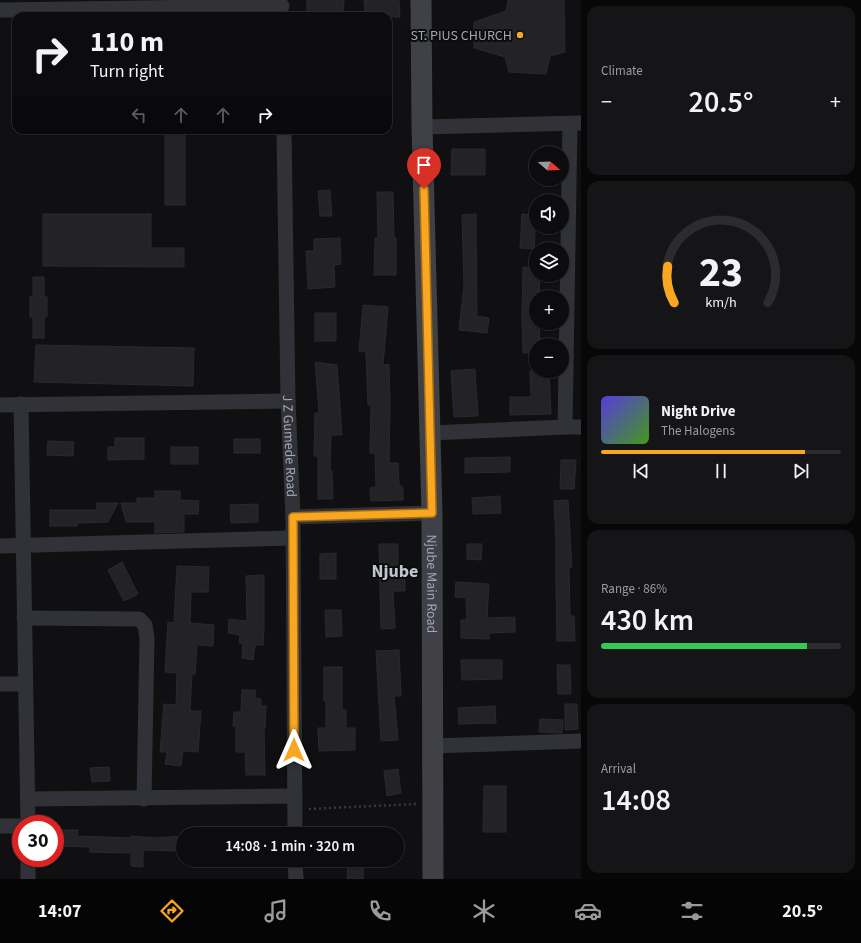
<!DOCTYPE html>
<html lang="en">
<head>
<meta charset="utf-8">
<style>
	body { margin:0; font-family:"Source Sans 3",sans-serif; background:#151517; color:#f1f3f6; height:100vh; display:flex; flex-direction:column; font-size:15px; white-space:nowrap }
	* { box-sizing:border-box; margin:0 }
	p { font-size:13px; color:#9a9b9e }
	.icon { flex:none; width:22px; height:22px; fill:none; stroke:currentColor; stroke-width:2; stroke-linecap:round; stroke-linejoin:round }
	.map { position:relative; flex:1; overflow:hidden }
	.sheet { display:flex; flex-direction:column; gap:6px; padding:6px; background:#070708; width:280px }
	.sheet>* { flex:none }
	.top-card { position:absolute; left:12px; top:12px; width:380px; height:122px; border-radius:12px; box-shadow:0 1px 3px #0004,0 0 0 1px #2c2c2e; background:#0c0c0e; color:#f1f3f6; overflow:hidden }
	.needle { width:26px; rotate:109deg }
	.buttons { position:absolute; left:529px; top:146px; display:grid; gap:8px }
	.buttons a { display:grid; place-items:center; width:40px; height:40px; border-radius:50%; background:#0c0c0e; box-shadow:0 1px 3px #0004,0 0 0 1px #2c2c2e; font-size:20px }
	.speed { position:absolute; left:12px; top:815px; display:flex; gap:8px; font-size:20px; font-weight:700; text-align:center }
	.speed>* { display:grid; place-content:center; width:52px; height:52px; border-radius:50%; background:#0c0c0e; box-shadow:0 1px 3px #0004,0 0 0 1px #2c2c2e; line-height:1 }
	.speed .limit { border:6px solid #d22; background:#fff; color:#111 }
	.pin { position:absolute; display:grid; place-items:center; width:34px; height:34px; color:#fff; margin:-41px -17px; border-radius:50% 50% 50% 0; rotate:-45deg; box-shadow:0 0 4px #0007 }
	.pin .icon { rotate:45deg }
	.me { position:absolute; width:44px; margin:-22px; rotate:0deg; stroke-linejoin:round; filter:drop-shadow(0 0 3px #0008) }
	.turn { display:flex; align-items:center; gap:14px; height:84px; padding:0 12px; font-size:18px }
	.turn .icon { width:52px; height:52px; stroke-width:2.5 }
	.turn b { display:block; font-size:28px; line-height:34px }
	.lanes { display:flex; align-items:center; height:38px; padding:0 12px; background:#0003; justify-content:center; gap:20px; direction:ltr }
	.lanes .off { opacity:.35 }
	.big { font-size:30px; font-weight:600; line-height:1.1 }
	.sheet .widget { flex:1; display:flex; flex-direction:column; justify-content:center; gap:6px; min-width:0; padding:0 14px; border-radius:12px; background:#151517 }
	.sheet .dial { align-items:center; gap:0 }
	.dial svg { height:104px; overflow:visible; fill:none; stroke:#2c2c2e; stroke-width:7; stroke-linecap:round; text-anchor:middle }
	.dial text { fill:#f1f3f6; stroke:none }
	.song { display:flex; align-items:center; gap:12px }
	.cover { width:48px; height:48px; border-radius:6px; background:linear-gradient(135deg,hsl(250 70% 55%),hsl(100 70% 35%)) }
	.played { height:4px; border-radius:2px; background:linear-gradient(90deg,#f9a621 85%,#2c2c2e 85%) }
	.keys { display:flex; justify-content:space-around; direction:ltr }
	.heat { display:flex; justify-content:space-between; align-items:center; font-size:22px; direction:ltr }
	.charge { height:6px; border-radius:3px; background:linear-gradient(90deg,#34c759 86%,#2c2c2e 0) }
	.trip { position:absolute; left:176px; top:827px; width:228px; height:40px; border-radius:20px; background:#0c0c0e; box-shadow:0 1px 3px #0004,0 0 0 1px #2c2c2e; font-weight:600; line-height:40px; text-align:center }
	.tab-bar { display:flex; height:64px; justify-content:space-around; align-items:center; background:#050506; color:#9a9b9e }
	.tab-bar .icon { width:28px; height:28px }
	.tab-bar .selected { color:#f9a621 }
	.tab-bar b { font-size:18px; color:#f1f3f6 }
	main { display:flex; flex:1; min-height:0 }
	.map>svg:first-child { display:block }
	.building { fill:#232326; stroke:#2a2a2e }
	.lines { fill:none; stroke-linecap:round; stroke-linejoin:round }
	.path { stroke:#37393e; stroke-width:2.5; stroke-dasharray:2 3; stroke-linecap:butt }
	.street { stroke:#313237; stroke-width:15 }
	.secondary { stroke:#3f4147; stroke-width:21 }
	.route-casing { stroke:#a26c15; stroke-width:10 }
	.route { stroke:#f9a621; stroke-width:7 }
	.poi-dot { fill:#f9a621; stroke:#0b0b0c; stroke-width:1.5 }
	.labels { text-anchor:middle; stroke-width:4; stroke-linejoin:round; paint-order:stroke }
	.poi-label { font-size:14px; fill:#a0a7b3; stroke:#0b0b0c; text-anchor:end }
	.street-label { font-size:14px; fill:#a0a7b3; stroke:#0b0b0c }
	.district-label { font-size:18px; font-weight:bold; fill:#c2c6cf; stroke:#0b0b0c }
</style>
</head>
<body>
<main>
<div class="map">
<svg width="581" height="879" viewBox="0 0 581 879">
	<rect width="100%" height="100%" fill="#101012"/>
	<!-- building -->
	<g class="building">
		<path d="M307 0H344L343 16H307Z"/>
		<path d="M364 0H399L400 17 365 16Z"/>
		<path d="M508 0H564L565 52 550 56 546 74 509 72 505 57 474 48V22L506 11Z"/>
		<rect x="165" y="130" width="20" height="75"/>
		<path d="M452 149H485V175H451Z"/>
		<path d="M330 190 332 216H320L318 191Z"/>
		<path d="M377 192H393L394 238H396V275H374L375 238H378Z"/>
		<path d="M43 214H151V248H184V267L43 266Z"/>
		<path d="M476 214 477 316 489 318 487 333 459 330 464 285 462 215Z"/>
		<path d="M522 214 536 215 534 249 520 248Z"/>
		<path d="M340 238 341 264 334 265 335 287 308 289 306 251H314V239Z"/>
		<path d="M523 267 536 268V275H540L539 297H536V324H539L540 345H536V353H523L522 317Z"/>
		<path d="M33 277H44V297H47V317H44V338H33V317H30V297H33Z"/>
		<path d="M363 305 388 307 383 365 389 364 390 404 389 463H398L399 484 403 488V500L371 501 370 488 376 487 375 453H370L371 405H368L366 352 359 351Z"/>
		<rect x="315" y="313" width="21" height="28"/>
		<path d="M36 345 194 348 193 386 34 382Z"/>
		<path d="M315 362 337 365 342 435H331L330 471H332L333 499H318V456H314L315 413H319Z"/>
		<path d="M475 369 478 416 454 417 451 371Z"/>
		<path d="M530 371H549L551 414 510 415V397H531Z"/>
		<path d="M115 438H144V459L108 460V447H115Z"/>
		<rect x="234" y="439" width="26" height="14"/>
		<path d="M48 441 74 442 73 456 47 455Z"/>
		<rect x="171" y="447" width="27" height="17"/>
		<path d="M510 457V472L465 473V458Z"/>
		<path d="M561 460H576L574 489H560Z"/>
		<path d="M155 491H180V500L199 501 198 514H184V532L155 533V522H126L121 503H137V498H155Z"/>
		<path d="M500 496 501 513 473 514 472 498Z"/>
		<path d="M568 500 572 567H569L570 616H574L575 641H557L556 582V542L554 501Z"/>
		<path d="M97 503H118L108 522 77 523V526H50V510H97Z"/>
		<path d="M258 504V522L231 523 230 505Z"/>
		<path d="M379 544H398V575H405V591H393L395 628 381 629Z"/>
		<path d="M467 544H482L481 560 467 559Z"/>
		<path d="M336 553V579H320V554Z"/>
		<path d="M122 562 138 594 124 601 108 570Z"/>
		<path d="M177 566 209 567 208 592H191L190 623 214 625 213 646 197 645 195 674H192L190 711H201L198 752 183 751 181 766 165 764 167 752H160L164 704 176 705 177 673 165 672 168 622 174 623Z"/>
		<path d="M264 575V628L263 645H255L253 660 242 658 243 643H239L240 635 228 633 229 619 247 621 246 576Z"/>
		<path d="M456 582 489 584 487 618 515 617V632L489 633V639L461 638V620H467L466 598 455 597Z"/>
		<path d="M325 610H341L342 636 326 637Z"/>
		<path d="M399 650 401 696H394L398 740 381 741 376 651Z"/>
		<path d="M461 660H502V679L462 680Z"/>
		<path d="M557 665H570L571 694H558Z"/>
		<path d="M324 667H342V710H346V728H355V750L319 751 318 728H326V701H324Z"/>
		<path d="M242 690H256L255 698 261 699V706H266L265 728 264 727 265 775H246L245 752H236V726H233L234 712H241Z"/>
		<path d="M565 704H577L578 729 565 730Z"/>
		<path d="M495 706 496 723 459 724 458 708Z"/>
		<path d="M540 719 563 720 562 733 539 732Z"/>
		<path d="M109 767 110 781 92 782 90 768Z"/>
		<path d="M398 769 401 793 387 796 384 771Z"/>
		<path d="M484 786H506V832H483Z"/>
		<path d="M55 830H78L77 836 131 838V836L156 838 183 836V851L143 850V867L131 866V853L90 852V847L55 846Z"/>
		<path d="M348 860H364L363 879H347Z"/>
	</g>
	<g class="lines">
		<!-- path -->
		<path class="path" d="M309 809 416 804"/>
		<!-- street -->
		<g class="street">
			<path d="M0 10 282 6"/>
			<path d="M422 127 581 123"/>
			<path id="s1" d="M284 130 288 401 293 517 295 834"/>
			<path d="M21 404 28 824"/>
			<path d="M0 405 288 401"/>
			<path d="M565 427 570 124"/>
			<path d="M430 433 565 427H581"/>
			<path d="M293 517 432 513"/>
			<path d="M0 546 293 538"/>
			<path d="M24 618 139 619 145 625 147 638 144 799"/>
			<path d="M0 684H25"/>
			<path d="M432 746 581 741"/>
			<path d="M28 799 295 796"/>
			<path d="M0 826H21"/>
			<path d="M28 858V879"/>
			<path d="M295 860 296 879"/>
		</g>
		<!-- secondary -->
		<path class="secondary" id="s2" d="M421 0 422 127 432 513 433 879"/>
	</g>
	<g class="lines">
		<!-- route casing -->
		<g class="route-casing">
			<path id="route" d="M294 750 293 517 432 513 424 189"/>
		</g>
		<!-- route -->
		<use href="#route" class="route"/>
	</g>
	<!-- markers -->
	<circle class="poi-dot" cx="520" cy="35" r="4"/>
	<g class="labels">
		<!-- poi labels -->
		<g class="poi-label">
			<text x="512" y="40">ST. PIUS CHURCH</text>
		</g>
		<!-- street labels -->
		<g class="street-label">
			<text dy="5" stroke="none"><textPath href="#s1" startOffset="316">J Z Gumede Road</textPath></text>
			<text dy="5" stroke="none"><textPath href="#s2" startOffset="584">Njube Main Road</textPath></text>
		</g>
		<!-- district labels -->
		<g class="district-label">
			<text x="395" y="577">Njube</text>
		</g>
	</g>
</svg>
<div class="buttons">
<a><svg class="needle" viewBox="-14 -14 28 28"><path d="M0-13l5 13h-10z" fill="#e53935"/><path d="M0 13l5-13h-10z" fill="#9a9b9e"/></svg></a>
<a><svg class="icon" aria-label="sound" viewBox="0 0 24 24"><path d="M4 9h4l5-4v14l-5-4H4zM17 9q2 3 0 6"/></svg></a>
<a><svg class="icon" aria-label="layers" viewBox="0 0 24 24"><path d="M12 4l9 5-9 5-9-5zM3 14l9 5 9-5"/></svg></a>
<a>+</a>
<a>−</a>
</div>
<div class="speed"><div class="limit">30</div></div>
<div class="pin" style="left:424px;top:189px;background:#d93025"><svg class="icon" aria-label="arrive" viewBox="0 0 24 24"><path d="M6 21V4h12l-3 4 3 4H6"/></svg></div>
<svg class="me" style="left:294px;top:750px" viewBox="-20 -20 40 40"><path d="M0-17L14 15 0 8-14 15z" fill="#f9a621" stroke="#fff" stroke-width="4"/></svg>
<div class="trip">14:08 · 1 min · 320 m</div>
<div class="top-card">
<div class="turn"><svg class="icon" aria-label="right" viewBox="0 0 24 24"><path d="M7 20v-9h11M14 6l5 5-5 5"/></svg><div><b>110 m</b>Turn right</div></div>
<div class="lanes"><svg class="icon off" aria-label="left" viewBox="0 0 24 24"><path d="M17 20v-9H6M10 6l-5 5 5 5"/></svg><svg class="icon off" aria-label="ahead" viewBox="0 0 24 24"><path d="M12 20V5M6 11l6-6 6 6"/></svg><svg class="icon off" aria-label="ahead" viewBox="0 0 24 24"><path d="M12 20V5M6 11l6-6 6 6"/></svg><svg class="icon" aria-label="right" viewBox="0 0 24 24"><path d="M7 20v-9h11M14 6l5 5-5 5"/></svg></div>
</div>
</div>
<section class="sheet">
<div class="widget"><p>Climate</p>
<div class="heat"><a>−</a><b class="big">20.5°</b><a>+</a></div>
</div>
<div class="widget dial"><svg viewBox="0 0 100 80">
<path d="M14 69A42 42 0 1 1 86 69"/>
<path d="M14 69A42 42 0 0 1 9 41" stroke="#f9a621"/>
<text x="50" y="56" font-size="32" font-weight="700">23</text>
<text x="50" y="72" font-size="11">km/h</text>
</svg></div>
<div class="widget">
<div class="song"><i class="cover"></i><div><b>Night Drive</b><p>The Halogens</p></div></div>
<div class="played"></div>
<div class="keys"><svg class="icon" aria-label="previous" viewBox="0 0 24 24"><path d="M18 5L8 12l10 7zM5 5v14"/></svg><svg class="icon" aria-label="pause" viewBox="0 0 24 24"><path d="M8 5v14M16 5v14"/></svg><svg class="icon" aria-label="next" viewBox="0 0 24 24"><path d="M6 5l10 7-10 7zM19 5v14"/></svg></div>
</div>
<div class="widget"><p>Range · 86%</p><b class="big">430 km</b><div class="charge"></div></div>
<div class="widget"><p>Arrival</p><b class="big">14:08</b></div>
</section>
</main>
<nav class="tab-bar">
<b>14:07</b>
<svg class="icon selected" aria-label="directions" viewBox="0 0 24 24"><path d="M12 3l9 9-9 9-9-9zM9 14v-3h6M13 9l2 2-2 2"/></svg>
<svg class="icon" aria-label="music" viewBox="0 0 24 24"><path d="M9 18V5l10-2v13"/><circle cx="6" cy="18" r="3"/><circle cx="16" cy="16" r="3"/></svg>
<svg class="icon" aria-label="phone" viewBox="0 0 24 24"><path d="M5 4h4l2 5-3 2q2 4 5 5l2-3 5 2v4C11 20 4 13 5 4z"/></svg>
<svg class="icon" aria-label="climate" viewBox="0 0 24 24"><path d="M12 3v18M4 7l16 10M4 17L20 7"/></svg>
<svg class="icon" aria-label="car" viewBox="0 0 24 24"><path d="M5 17H2v-5l4-1 3-4h7l3 4 3 1v5h-3M9 17h6M6 11h13"/><circle cx="7" cy="17" r="2"/><circle cx="17" cy="17" r="2"/></svg>
<svg class="icon" aria-label="filters" viewBox="0 0 24 24"><path d="M4 7h16M4 17h16"/><circle cx="9" cy="7" r="2"/><circle cx="15" cy="17" r="2"/></svg>
<b>20.5°</b>
</nav>
</body>
</html>
